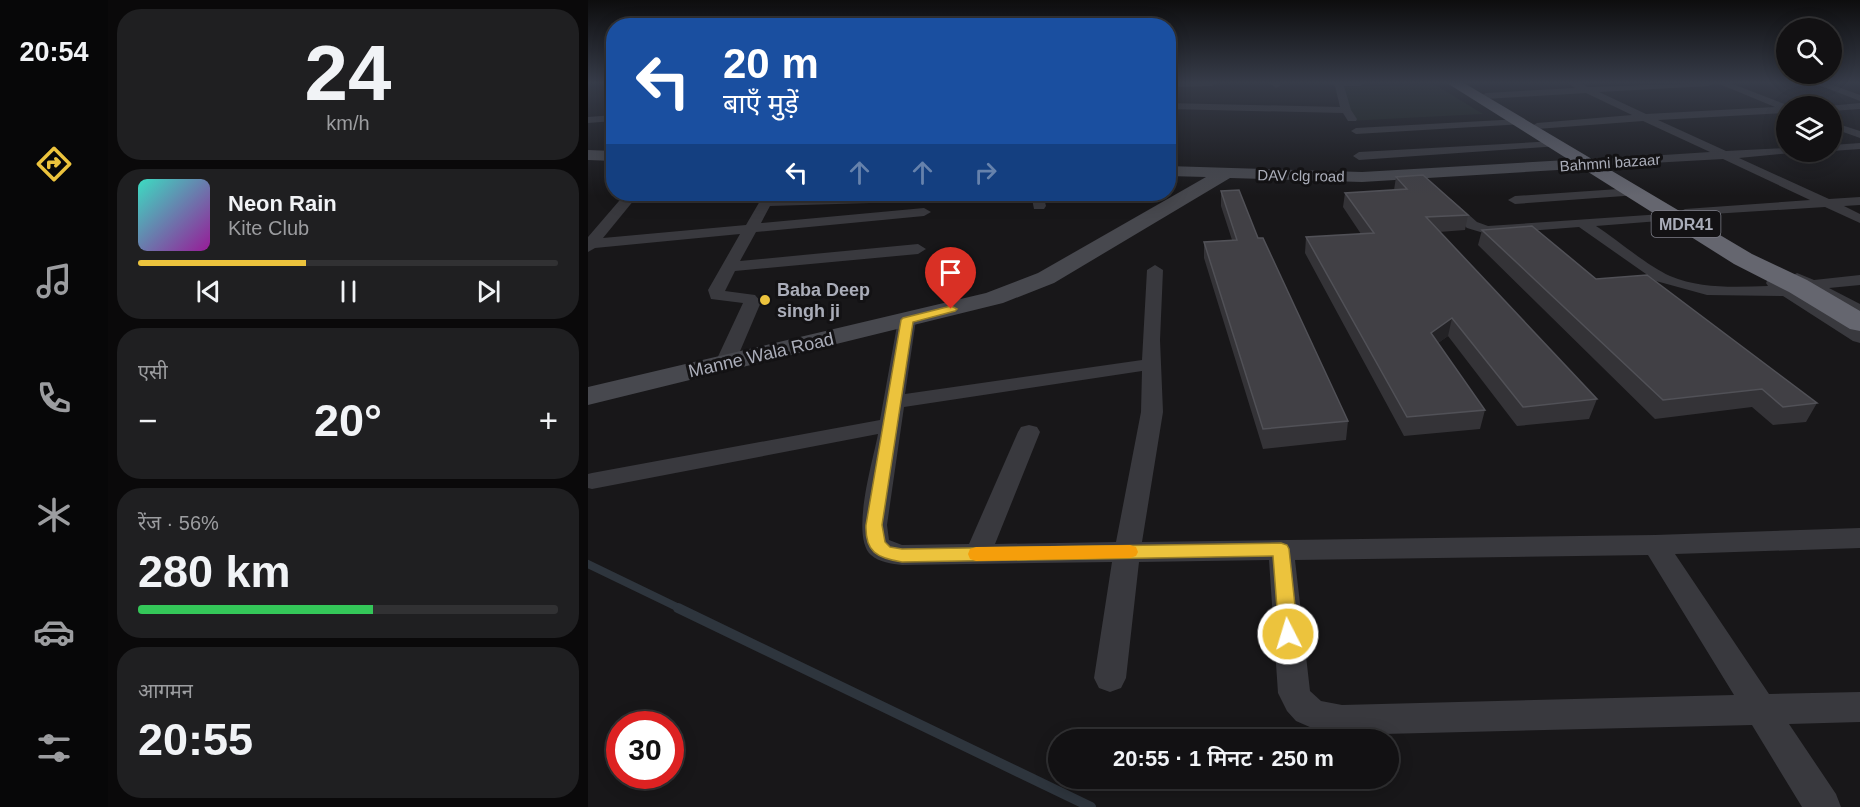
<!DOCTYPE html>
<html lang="hi">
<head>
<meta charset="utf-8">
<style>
	body { margin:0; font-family:Arial,"Noto Sans Devanagari",sans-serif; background:#1f1f21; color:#f1f3f6; height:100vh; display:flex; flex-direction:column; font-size:22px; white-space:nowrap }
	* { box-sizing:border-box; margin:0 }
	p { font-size:20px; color:#9c9da0 }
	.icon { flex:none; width:33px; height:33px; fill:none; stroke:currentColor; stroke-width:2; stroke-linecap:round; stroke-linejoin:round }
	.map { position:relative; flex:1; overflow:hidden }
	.panel { display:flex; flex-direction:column; gap:9px; padding:9px; background:#0a090a; width:480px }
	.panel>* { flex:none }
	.hud { position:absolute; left:18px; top:18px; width:570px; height:183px; border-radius:24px; box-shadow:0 3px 15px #0003,0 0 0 2px #313133; background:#1a4fa0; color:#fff; overflow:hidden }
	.fabs { position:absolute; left:1188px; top:18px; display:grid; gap:12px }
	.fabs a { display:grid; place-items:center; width:66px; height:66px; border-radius:50%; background:#121113; box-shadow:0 3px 15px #0003,0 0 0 2px #313133; font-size:30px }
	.speed { position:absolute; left:18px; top:711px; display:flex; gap:12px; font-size:30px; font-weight:700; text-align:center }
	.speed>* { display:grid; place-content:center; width:78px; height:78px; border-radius:50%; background:#121113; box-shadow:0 3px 15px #0003,0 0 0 2px #313133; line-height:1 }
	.speed .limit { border:9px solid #d22; background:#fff; color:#111 }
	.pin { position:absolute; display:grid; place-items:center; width:51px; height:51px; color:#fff; margin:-62px -26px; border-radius:50% 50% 50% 0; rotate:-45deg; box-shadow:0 0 6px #0007 }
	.pin .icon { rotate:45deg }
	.me { position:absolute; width:66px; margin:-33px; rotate:355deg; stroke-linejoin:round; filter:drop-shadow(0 0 4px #0008) }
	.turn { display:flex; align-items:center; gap:21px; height:126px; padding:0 18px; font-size:27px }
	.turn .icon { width:78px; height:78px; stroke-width:2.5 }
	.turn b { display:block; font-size:42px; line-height:51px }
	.lanes { display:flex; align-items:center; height:57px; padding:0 18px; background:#0003; justify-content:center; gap:30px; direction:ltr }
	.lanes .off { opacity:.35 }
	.big { font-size:45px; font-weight:600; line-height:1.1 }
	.panel .card { flex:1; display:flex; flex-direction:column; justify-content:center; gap:9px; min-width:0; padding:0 21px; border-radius:24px; background:#1f1f21 }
	.panel .dial { align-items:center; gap:0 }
	.dial b { font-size:78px; line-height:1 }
	.song { display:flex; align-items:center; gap:18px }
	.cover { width:72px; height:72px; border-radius:9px; background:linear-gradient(135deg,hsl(170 70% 55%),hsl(300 70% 35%)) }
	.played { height:6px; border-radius:3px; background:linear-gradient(90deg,#ecc33d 40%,#313133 40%) }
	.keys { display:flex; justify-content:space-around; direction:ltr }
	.heat { display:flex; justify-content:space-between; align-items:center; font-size:33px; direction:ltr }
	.charge { height:9px; border-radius:4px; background:linear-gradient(90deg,#34c759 56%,#313133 0) }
	.trip { position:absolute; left:460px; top:729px; width:351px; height:60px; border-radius:30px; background:#121113; box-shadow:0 3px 15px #0003,0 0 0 2px #313133; font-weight:600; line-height:60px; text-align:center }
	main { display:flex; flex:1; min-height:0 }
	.tab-bar { display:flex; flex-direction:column; width:108px; justify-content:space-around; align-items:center; background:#070708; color:#9c9da0 }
	.tab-bar .icon { width:42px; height:42px }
	.tab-bar .current { color:#ecc33d }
	.tab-bar b { font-size:27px; color:#f1f3f6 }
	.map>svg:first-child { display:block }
	.green { fill:#1e241f }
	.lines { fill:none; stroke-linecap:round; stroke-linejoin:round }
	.stream-far1 { stroke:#2e353d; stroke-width:8 }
	.stream { stroke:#2e353d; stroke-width:10 }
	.street { fill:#39393e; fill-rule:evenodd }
	.secondary { fill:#47484e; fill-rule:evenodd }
	.highway { fill:#65666f; fill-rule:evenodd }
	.wall { fill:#343337 }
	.shaded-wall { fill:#232225 }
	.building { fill:#414045; stroke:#515157; stroke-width:1.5 }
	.route { fill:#ecc33d; stroke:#997f28; stroke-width:1.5 }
	.slow { fill:#f59e0b }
	.poi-dot { fill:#ecc33d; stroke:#131214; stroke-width:2 }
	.labels { text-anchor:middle; stroke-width:6; stroke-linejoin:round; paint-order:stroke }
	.far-street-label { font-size:15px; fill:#aaadb9; stroke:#131214 }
	.shield { fill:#131214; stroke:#7d7e88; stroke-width:1.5 }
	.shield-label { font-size:16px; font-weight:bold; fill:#aaadb9 }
	.poi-label { font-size:18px; font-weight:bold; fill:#aaadb9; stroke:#131214; text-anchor:start }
	.street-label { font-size:18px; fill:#aaadb9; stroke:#131214 }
</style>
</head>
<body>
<main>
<nav class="tab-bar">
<b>20:54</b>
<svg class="icon current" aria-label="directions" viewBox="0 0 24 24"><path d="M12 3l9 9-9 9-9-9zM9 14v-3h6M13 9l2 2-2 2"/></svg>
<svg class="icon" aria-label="music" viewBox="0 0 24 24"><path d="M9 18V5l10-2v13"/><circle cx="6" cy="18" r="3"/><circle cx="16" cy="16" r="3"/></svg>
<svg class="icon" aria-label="phone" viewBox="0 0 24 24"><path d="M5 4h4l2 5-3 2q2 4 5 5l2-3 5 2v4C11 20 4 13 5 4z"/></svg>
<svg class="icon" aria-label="climate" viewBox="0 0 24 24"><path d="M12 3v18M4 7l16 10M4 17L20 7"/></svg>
<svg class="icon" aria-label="car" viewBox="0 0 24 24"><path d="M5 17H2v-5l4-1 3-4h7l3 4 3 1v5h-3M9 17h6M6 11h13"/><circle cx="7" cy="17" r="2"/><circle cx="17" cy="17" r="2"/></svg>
<svg class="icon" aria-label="filters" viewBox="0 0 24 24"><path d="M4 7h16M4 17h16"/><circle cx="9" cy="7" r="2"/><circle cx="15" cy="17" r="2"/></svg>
</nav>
<section class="panel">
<div class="card dial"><b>24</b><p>km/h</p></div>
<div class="card">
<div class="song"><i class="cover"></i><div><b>Neon Rain</b><p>Kite Club</p></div></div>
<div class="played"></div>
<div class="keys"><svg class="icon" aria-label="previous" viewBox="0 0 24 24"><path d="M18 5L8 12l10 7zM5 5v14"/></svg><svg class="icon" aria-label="pause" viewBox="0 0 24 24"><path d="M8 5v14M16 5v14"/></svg><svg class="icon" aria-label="next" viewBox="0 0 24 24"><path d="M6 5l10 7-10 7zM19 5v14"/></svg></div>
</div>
<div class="card"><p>एसी</p>
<div class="heat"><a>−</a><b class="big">20°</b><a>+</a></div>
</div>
<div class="card"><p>रेंज · 56%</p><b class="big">280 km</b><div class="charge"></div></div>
<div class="card"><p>आगमन</p><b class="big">20:55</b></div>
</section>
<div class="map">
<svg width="1272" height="807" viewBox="0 0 1272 807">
	<rect width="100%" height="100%" fill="#181719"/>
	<!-- green -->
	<path class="green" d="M846 84 895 114 760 121 756 87Z"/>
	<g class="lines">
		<!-- stream-far1 -->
		<path class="stream-far1" d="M0 564 93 609"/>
		<!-- stream -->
		<path class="stream" d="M90 608 503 807"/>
		<!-- street -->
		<g class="street">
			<path d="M580 83H628L624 86 580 87Z"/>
			<path d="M682 83H691L693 85 688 88Z"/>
			<path d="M741 83H776L772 86H756L763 110 769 119 768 121H760L755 113 580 109V103L752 107 747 86Z"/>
			<path d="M980 83H992L1000 87 1125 83 1121 86 1011 92 1058 114 1187 107 1129 83H1142L1199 105 1198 113 1070 120 1138 151 1198 148V152H1203L1202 153 1151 158 1241 199 1272 197V205L1256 206 1272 214V223L1237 207 1092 216 1090 213 1097 209 1222 200 1135 159 1010 166 1008 163 1014 159 1122 152 1055 121 949 129 944 126 949 123 1044 115 998 93 898 99 893 96 898 93 987 88Z"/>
			<path d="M1226 83H1239L1272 95V101Z"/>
			<path d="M1272 103V109L1244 111V106H1240Z"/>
			<path d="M26 115V121L0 123V117Z"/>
			<path d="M932 119 937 122 936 124 768 134 763 131 768 128Z"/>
			<path d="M1244 122 1272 131V138L1244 128Z"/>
			<path d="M967 141 973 144 971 146 771 160 765 156 771 152Z"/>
			<path d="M1272 143V149L1244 151V145Z"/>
			<path d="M1045 188 1052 192 1050 195 927 204 920 200 927 196Z"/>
			<path d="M37 194H51L15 238 158 225 176 194H188L187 198 282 195 289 199 282 203 182 206 173 223 336 208 343 212 336 216 168 232 152 261 330 244 338 249 330 254 147 271 137 291 167 295 173 302 147 363 144 367H130L127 363 155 303 123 299 120 290 152 234 7 248 0 252V237Z"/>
			<path d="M443 194H455L458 206 456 209H446Z"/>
			<path d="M492 194H505L507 198 505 201H495Z"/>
			<path d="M858 198 863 199 889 222 900 226 1089 213 1091 216 1084 220 1008 226C1031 241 1058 265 1082 276 1113 289 1147 287 1180 286L1178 283 1180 279H1192L1272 329V343L1265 341 1195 296 1119 295 1068 281 991 227 899 234 879 228 851 202Z"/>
			<path d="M567 265 575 270 572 340 575 412 554 542 1067 535 1272 528V548L1087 554 1181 694 1272 692V722L1201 724 1248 794 1253 807H1214L1164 725 754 735 731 731 708 721 699 711 690 693 681 560 551 562 538 678 533 688 522 692 511 688 506 678 524 562 314 565C304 564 291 562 283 555 262 536 285 461 290 434L4 489 0 488V474L4 473 292 420 310 320 313 316H325L328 320 317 394 554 360 559 270ZM554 371 553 412 528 542 407 544 452 432 449 427 441 425 433 427 430 432 381 544 314 545 301 540 299 525 316 407ZM1060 555 1146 695 754 705 733 701 722 691 707 560Z"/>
			<path d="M1209 273 1226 280 1272 275V285L1241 288 1272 304V316L1203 281 1201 278Z"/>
		</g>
		<!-- secondary -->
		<g class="secondary">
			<path d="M0 150 26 151V161L0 160Z"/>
			<path d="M1014 158 1020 159 1023 163 1020 167 774 182 642 178 466 283 415 303 0 405V387L398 293 450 273 618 177 580 176V166L774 172Z"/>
		</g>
		<!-- highway -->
		<path class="highway" d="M859 83H876L1164 254 1219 280 1272 311V331L1262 329 1201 292 1146 264Z"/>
	</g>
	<!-- wall -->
	<g class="wall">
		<path d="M808 177 880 215 877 230 851 232 1009 399 1001 419 929 426 860 336 850 343 897 410 892 429 816 436 717 253 718 237 773 234 755 207 757 193 806 190Z"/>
		<path d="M633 191 670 238 760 421 758 440 675 449 616 258V242L644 240 633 206Z"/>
		<path d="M894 230 1008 279 1229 403 1218 422 1185 425 1164 407 1067 419 890 245Z"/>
	</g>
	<!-- shaded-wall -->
	<path class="shaded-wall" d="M864 318 860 336 839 351 843 333Z"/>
	<!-- building -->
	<g class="building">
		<path d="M835 175 880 215 838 217 1009 399 935 407 864 318 843 333 897 410 819 417 718 237 786 233 757 193 819 189 808 177Z"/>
		<path d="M651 190 670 238H675L760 421 675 429 616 242 649 240 633 191Z"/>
		<path d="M944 226 1008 279 1059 275 1229 403 1195 407 1174 389 1075 400 894 230Z"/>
	</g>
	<!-- sky -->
	<linearGradient id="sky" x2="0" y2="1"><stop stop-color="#0d0d0e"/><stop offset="0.42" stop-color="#373c49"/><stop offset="1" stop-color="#373c49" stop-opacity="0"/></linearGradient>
	<rect width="1272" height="196" fill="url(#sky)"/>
	<!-- route -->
	<path class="route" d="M363 306 369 309 367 311 325 322 294 525 297 542 302 547 314 549 693 543 699 545 701 549 710 634 707 640 700 643 694 640 691 634 685 556 314 562C289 558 277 552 278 525L313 320 315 318Z"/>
	<!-- slow -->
	<path class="slow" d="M542 545 548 547 550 552 548 556 542 558 388 561 382 559 380 554 382 549 388 547Z"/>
	<!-- markers -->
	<circle class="poi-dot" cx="177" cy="300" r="6"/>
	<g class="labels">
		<!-- far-street labels -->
		<g class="far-street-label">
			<text transform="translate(1022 163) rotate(-4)" y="5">Bahmni bazaar</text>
			<text transform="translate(713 176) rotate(1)" y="5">DAV clg road</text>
		</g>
		<!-- shield labels -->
		<rect class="shield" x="1063.5" y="211" width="69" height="26" rx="4.5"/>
		<g class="shield-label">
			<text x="1098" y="230">MDR41</text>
		</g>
		<!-- poi labels -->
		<g class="poi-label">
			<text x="189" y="296">Baba Deep<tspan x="189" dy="21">singh ji</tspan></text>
		</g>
		<!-- street labels -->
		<g class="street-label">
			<text transform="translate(173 355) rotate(-13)" y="6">Manne Wala Road</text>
		</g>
	</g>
</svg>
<div class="fabs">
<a><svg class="icon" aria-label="search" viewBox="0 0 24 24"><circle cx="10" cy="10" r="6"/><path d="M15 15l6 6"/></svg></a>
<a><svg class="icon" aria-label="layers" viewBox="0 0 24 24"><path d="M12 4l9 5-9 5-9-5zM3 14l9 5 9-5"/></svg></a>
</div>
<div class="speed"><div class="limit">30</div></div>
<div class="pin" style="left:363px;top:309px;background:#d93025"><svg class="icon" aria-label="arrive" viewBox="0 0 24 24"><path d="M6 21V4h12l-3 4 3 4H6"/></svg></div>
<svg class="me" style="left:700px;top:634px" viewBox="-20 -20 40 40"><circle r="17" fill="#ecc33d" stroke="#fff" stroke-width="3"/><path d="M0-11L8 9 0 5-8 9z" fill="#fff"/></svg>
<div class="trip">20:55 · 1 मिनट · 250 m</div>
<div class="hud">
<div class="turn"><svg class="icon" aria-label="left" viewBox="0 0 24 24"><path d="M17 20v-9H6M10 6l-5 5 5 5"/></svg><div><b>20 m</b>बाएँ मुड़ें</div></div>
<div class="lanes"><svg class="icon" aria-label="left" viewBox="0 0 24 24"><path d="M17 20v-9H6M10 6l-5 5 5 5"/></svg><svg class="icon off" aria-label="ahead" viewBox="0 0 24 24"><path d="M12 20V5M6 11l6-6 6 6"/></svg><svg class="icon off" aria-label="ahead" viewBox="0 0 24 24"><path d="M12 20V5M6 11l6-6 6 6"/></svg><svg class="icon off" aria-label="right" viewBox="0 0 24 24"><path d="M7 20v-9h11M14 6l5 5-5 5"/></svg></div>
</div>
</div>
</main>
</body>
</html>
